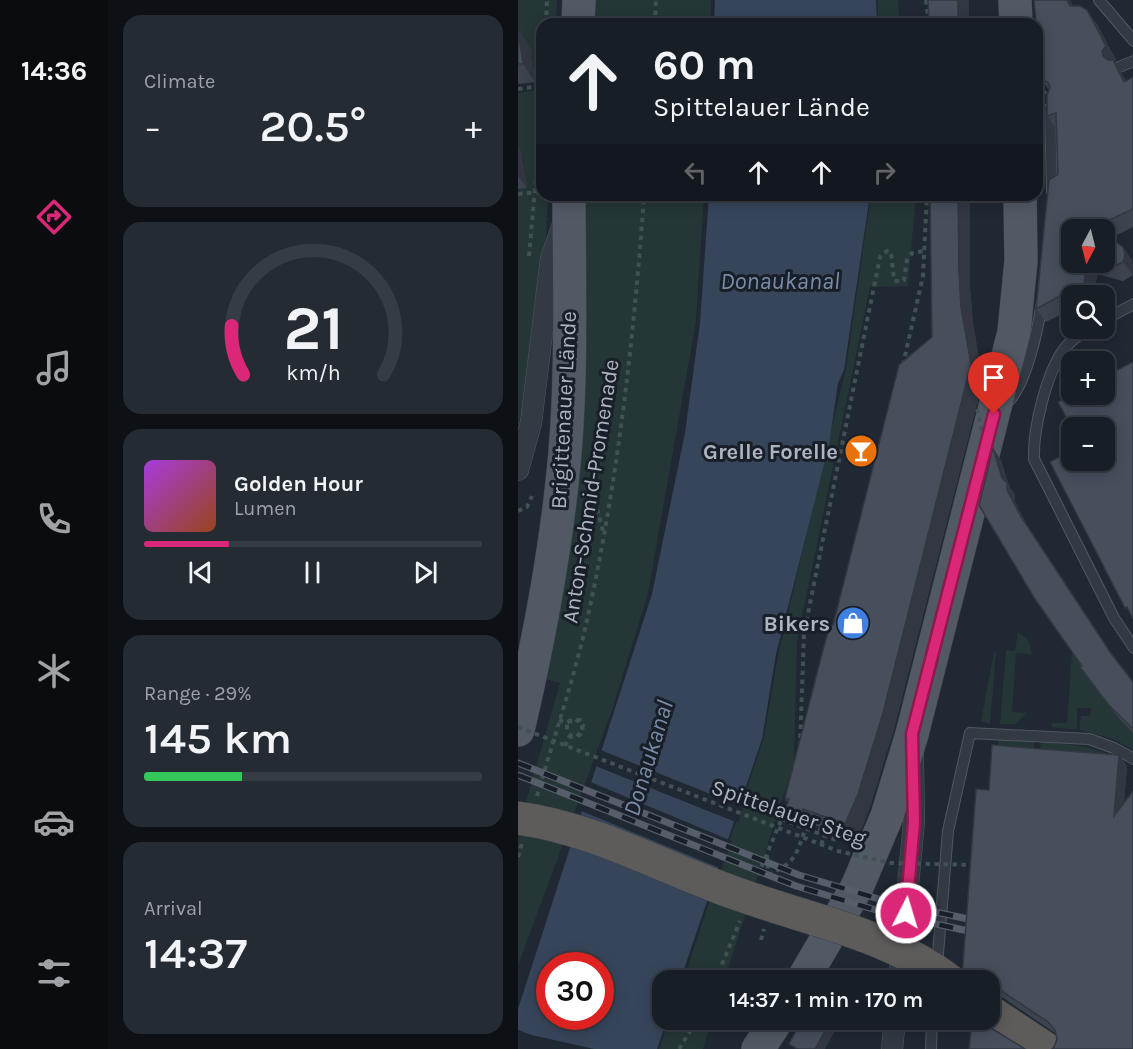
<!DOCTYPE html>
<html lang="en">
<head>
<meta charset="utf-8">
<style>
	body { margin:0; font-family:Karla,sans-serif; background:#252b32; color:#f1f3f6; height:100vh; display:flex; flex-direction:column; font-size:22px; white-space:nowrap }
	* { box-sizing:border-box; margin:0 }
	p { font-size:20px; color:#9fa2a7 }
	.icon { flex:none; width:33px; height:33px; fill:none; stroke:currentColor; stroke-width:2; stroke-linecap:round; stroke-linejoin:round }
	.map { position:relative; flex:1; overflow:hidden }
	.panel { display:flex; flex-direction:column; gap:15px; padding:15px; background:#0d1015; width:410px }
	.panel>* { flex:none }
	.top-card { position:absolute; left:18px; top:18px; width:507px; height:183px; border-radius:18px; box-shadow:0 3px 15px #0003,0 0 0 2px #363c43; background:#181e26; color:#f1f3f6; overflow:hidden }
	.needle { width:39px; rotate:187deg }
	.fabs { position:absolute; left:543px; top:219px; display:grid; gap:12px }
	.fabs a { display:grid; place-items:center; width:54px; height:54px; border-radius:12px; background:#181e26; box-shadow:0 3px 15px #0003,0 0 0 2px #363c43; font-size:30px }
	.speed { position:absolute; left:18px; top:952px; display:flex; gap:12px; font-size:30px; font-weight:700; text-align:center }
	.speed>* { display:grid; place-content:center; width:78px; height:78px; border-radius:50%; background:#181e26; box-shadow:0 3px 15px #0003,0 0 0 2px #363c43; line-height:1 }
	.speed .limit { border:9px solid #d22; background:#fff; color:#111 }
	.pin { position:absolute; display:grid; place-items:center; width:51px; height:51px; color:#fff; margin:-62px -26px; border-radius:50% 50% 50% 0; rotate:-45deg; box-shadow:0 0 6px #0007 }
	.pin .icon { rotate:45deg }
	.me { position:absolute; width:66px; margin:-33px; rotate:5deg; stroke-linejoin:round; filter:drop-shadow(0 0 4px #0008) }
	.turn { display:flex; align-items:center; gap:21px; height:126px; padding:0 18px; font-size:27px }
	.turn .icon { width:78px; height:78px; stroke-width:2.5 }
	.turn b { display:block; font-size:42px; line-height:51px }
	.lanes { display:flex; align-items:center; height:57px; padding:0 18px; background:#0003; justify-content:center; gap:30px; direction:ltr }
	.lanes .off { opacity:.35 }
	.big { font-size:45px; font-weight:600; line-height:1.1 }
	.panel .tile { flex:1; display:flex; flex-direction:column; justify-content:center; gap:9px; min-width:0; padding:0 21px; border-radius:18px; background:#252b32 }
	.panel .dial { align-items:center; gap:0 }
	.dial svg { height:156px; overflow:visible; fill:none; stroke:#363c43; stroke-width:7; stroke-linecap:round; text-anchor:middle }
	.dial text { fill:#f1f3f6; stroke:none }
	.song { display:flex; align-items:center; gap:18px }
	.cover { width:72px; height:72px; border-radius:9px; background:linear-gradient(135deg,hsl(280 70% 55%),hsl(20 70% 35%)) }
	.played { height:6px; border-radius:3px; background:linear-gradient(90deg,#db2777 25%,#363c43 25%) }
	.keys { display:flex; justify-content:space-around; direction:ltr }
	.heat { display:flex; justify-content:space-between; align-items:center; font-size:33px; direction:ltr }
	.charge { height:9px; border-radius:4px; background:linear-gradient(90deg,#34c759 29%,#363c43 0) }
	.trip { position:absolute; left:134px; top:970px; width:348px; height:60px; border-radius:18px; background:#181e26; box-shadow:0 3px 15px #0003,0 0 0 2px #363c43; font-weight:600; line-height:60px; text-align:center }
	main { display:flex; flex:1; min-height:0 }
	.menu { display:flex; flex-direction:column; width:108px; justify-content:space-around; align-items:center; background:#0a0c0f; color:#9fa2a7 }
	.menu .icon { width:42px; height:42px }
	.menu .current { color:#db2777 }
	.menu b { font-size:27px; color:#f1f3f6 }
	.map>svg:first-child { display:block }
	.green { fill:#253636 }
	.water { fill:#37455b; fill-rule:evenodd }
	.pier { fill:#202833 }
	.lines { fill:none; stroke-linecap:round; stroke-linejoin:round }
	.service-casing { stroke:#515862; stroke-width:12 }
	.minor-casing { stroke:#515862; stroke-width:22 }
	.primary-casing { stroke:#3d434d; stroke-width:34 }
	.trunk-casing { stroke:#3b424b; stroke-width:34 }
	.path { stroke:#415154; stroke-width:4; stroke-dasharray:4.5 4.5; stroke-linecap:butt }
	.service { stroke:#333a44; stroke-width:10 }
	.minor { stroke:#333a44; stroke-width:21 }
	.primary { stroke:#515964; stroke-width:33 }
	.trunk { stroke:#5d5c5a; stroke-width:33 }
	.rail-casing { stroke:#565e6b; stroke-width:7 }
	.rail { stroke:#191f28; stroke-width:4.5; stroke-dasharray:14; stroke-linecap:butt }
	.trunk-bridge-casing { stroke:#3b424b; stroke-width:34; stroke-linecap:butt }
	.path-bridge { stroke:#415154; stroke-width:4; stroke-dasharray:4.5 4.5; stroke-linecap:butt }
	.trunk-bridge { stroke:#5d5c5a; stroke-width:33 }
	.wall { fill:#3d4450; fill-rule:evenodd }
	.shaded-wall { fill:#323741 }
	.building { fill:#474f5d; stroke:#323741; stroke-width:1.5 }
	.route-casing { stroke:#8e194d; stroke-width:15 }
	.route { stroke:#db2777; stroke-width:10 }
	.labels { text-anchor:middle; stroke-width:6; stroke-linejoin:round; paint-order:stroke }
	.street-label { font-size:22px; fill:#adb5c1; stroke:#191f28 }
	.poi-label { font-size:22px; font-weight:bold; fill:#adb5c1; stroke:#191f28; text-anchor:end }
	.water-label { font-size:24px; font-style:italic; fill:#788ca8; stroke:#191f28 }
</style>
</head>
<body>
<main>
<nav class="menu">
<b>14:36</b>
<svg class="icon current" aria-label="directions" viewBox="0 0 24 24"><path d="M12 3l9 9-9 9-9-9zM9 14v-3h6M13 9l2 2-2 2"/></svg>
<svg class="icon" aria-label="music" viewBox="0 0 24 24"><path d="M9 18V5l10-2v13"/><circle cx="6" cy="18" r="3"/><circle cx="16" cy="16" r="3"/></svg>
<svg class="icon" aria-label="phone" viewBox="0 0 24 24"><path d="M5 4h4l2 5-3 2q2 4 5 5l2-3 5 2v4C11 20 4 13 5 4z"/></svg>
<svg class="icon" aria-label="climate" viewBox="0 0 24 24"><path d="M12 3v18M4 7l16 10M4 17L20 7"/></svg>
<svg class="icon" aria-label="car" viewBox="0 0 24 24"><path d="M5 17H2v-5l4-1 3-4h7l3 4 3 1v5h-3M9 17h6M6 11h13"/><circle cx="7" cy="17" r="2"/><circle cx="17" cy="17" r="2"/></svg>
<svg class="icon" aria-label="filters" viewBox="0 0 24 24"><path d="M4 7h16M4 17h16"/><circle cx="9" cy="7" r="2"/><circle cx="15" cy="17" r="2"/></svg>
</nav>
<section class="panel">
<div class="tile"><p>Climate</p>
<div class="heat"><a>−</a><b class="big">20.5°</b><a>+</a></div>
</div>
<div class="tile dial"><svg viewBox="0 0 100 80">
<path d="M14 69A42 42 0 1 1 86 69"/>
<path d="M14 69A42 42 0 0 1 8 44" stroke="#db2777"/>
<text x="50" y="56" font-size="32" font-weight="700">21</text>
<text x="50" y="72" font-size="11">km/h</text>
</svg></div>
<div class="tile">
<div class="song"><i class="cover"></i><div><b>Golden Hour</b><p>Lumen</p></div></div>
<div class="played"></div>
<div class="keys"><svg class="icon" aria-label="previous" viewBox="0 0 24 24"><path d="M18 5L8 12l10 7zM5 5v14"/></svg><svg class="icon" aria-label="pause" viewBox="0 0 24 24"><path d="M8 5v14M16 5v14"/></svg><svg class="icon" aria-label="next" viewBox="0 0 24 24"><path d="M6 5l10 7-10 7zM19 5v14"/></svg></div>
</div>
<div class="tile"><p>Range · 29%</p><b class="big">145 km</b><div class="charge"></div></div>
<div class="tile"><p>Arrival</p><b class="big">14:37</b></div>
</section>
<div class="map">
<svg width="616" height="1049" viewBox="0 0 616 1049">
	<rect width="100%" height="100%" fill="#202833"/>
	<!-- green -->
	<g class="green">
		<path d="M0 0H39L38 24H24V195H30L26 273 0 447V189L9 188 5 155H0V93L19 90 13 49 0 50Z"/>
		<path d="M72 0H193V24H71Z"/>
		<path d="M360 0H380L382 24H360Z"/>
		<path d="M65 195H186L178 321 130 593 94 710 0 966V830L42 683 28 679Z"/>
		<path d="M353 195H398L390 286 352 287 279 641 276 762 206 981H165L246 737 260 655 328 368Z"/>
		<path d="M500 632 510 640 514 654 498 653 494 712 509 713 497 724H482L488 650 497 651Z"/>
		<path d="M554 651 572 677 570 679 598 715 615 732V750L593 738 561 730 563 716H572L573 708H559V730L533 727 534 723H549Z"/>
		<path d="M476 652H478L472 724 463 721Z"/>
		<path d="M481 739 516 742 515 759 480 751Z"/>
		<path d="M523 742C554 745 583 745 609 766L521 759Z"/>
		<path d="M151 1020H194L185 1049H141Z"/>
	</g>
	<!-- water -->
	<g class="water">
		<path d="M197 0H358L359 24H196Z"/>
		<path d="M191 195H352L326 370 320 383 311 445 258 654 244 739 162 981H144V1020H149L139 1049H0V1009L134 594 167 433 182 323ZM32 966H82V1017H32Z"/>
	</g>
	<!-- pier -->
	<g class="pier">
		<path d="M80 749 225 807 220 823 75 765Z"/>
		<path d="M70 781 214 841 204 869 61 810Z"/>
		<path d="M0 1030 14 1035 76 1049H0Z"/>
	</g>
	<g class="lines">
		<!-- service casing -->
		<g class="service-casing">
			<g id="service">
				<path d="M581 0 616 41"/>
				<path d="M601 67 616 61"/>
				<path d="M532 108 534 191"/>
				<path d="M586 320 616 304"/>
				<path d="M572 328C562 334 553 340 546 349 528 374 515 429 516 459L596 618 616 648"/>
				<path d="M488 404C508 387 520 329 524 302"/>
				<path d="M419 966 430 831 452 733 571 739 596 748 616 759"/>
				<path d="M413 1049 414 1020"/>
			</g>
		</g>
		<!-- minor casing -->
		<g class="minor-casing">
			<g id="minor">
				<path d="M0 470 13 423 33 259 44 227"/>
				<path d="M381 981 396 822 395 757"/>
				<path d="M374 1049 377 1020"/>
			</g>
		</g>
		<!-- primary casing -->
		<g class="primary-casing">
			<g id="primary">
				<path d="M497 0 498 24"/>
				<path d="M60 24 61 0"/>
				<path d="M0 730C19 649 35 566 44 483 55 388 51 290 51 195"/>
				<path d="M284 981 339 887 369 816 394 734 496 332 503 261 502 195"/>
				<path d="M240 1049 259 1020"/>
			</g>
		</g>
		<!-- trunk casing -->
		<g class="trunk-casing">
			<path id="trunk" d="M471 1011 528 1049"/>
		</g>
		<!-- path -->
		<g class="path">
			<path d="M408 0 410 17"/>
			<path d="M28 24 29 0"/>
			<path d="M137 24 138 0"/>
			<path d="M519 84 528 94"/>
			<path d="M0 89 24 86"/>
			<path d="M0 194 20 192"/>
			<path d="M11 256 24 111"/>
			<path d="M385 365 405 276 409 195"/>
			<path d="M72 483 85 531"/>
			<path d="M0 511 9 507 14 496"/>
			<path d="M41 720 48 723 57 719 65 725 62 735 54 736 49 733"/>
			<path d="M282 747 286 633 362 257 369 251 373 252 376 280 382 282 386 280 389 260 394 253 406 251"/>
			<path d="M19 796C35 740 54 685 67 629 99 488 116 339 126 195"/>
			<path d="M263 819 318 840"/>
			<path d="M308 831 329 837"/>
			<path d="M249 855 250 878"/>
			<path d="M0 857 4 843"/>
			<path d="M240 875 270 804"/>
			<path d="M250 875C277 863 278 856 287 829"/>
			<path d="M243 940 246 929"/>
			<path d="M197 981 222 921"/>
			<path d="M161 1049 179 1020"/>
		</g>
		<!-- service -->
		<use href="#service" class="service"/>
		<!-- minor -->
		<use href="#minor" class="minor"/>
		<!-- primary -->
		<use href="#primary" class="primary"/>
		<!-- trunk -->
		<use href="#trunk" class="trunk"/>
		<!-- rail casing -->
		<g class="rail-casing">
			<g id="rail">
				<path d="M0 763 281 875 371 902 464 922"/>
				<path d="M0 775 278 886 368 913 464 934"/>
			</g>
		</g>
		<!-- rail -->
		<use href="#rail" class="rail"/>
		<!-- trunk-bridge casing -->
		<g class="trunk-bridge-casing">
			<path id="trunk-bridge" d="M0 818C75 828 143 867 214 892 287 919 369 933 432 981"/>
		</g>
		<!-- path-bridge -->
		<g class="path-bridge">
			<path d="M457 400 472 465"/>
			<path d="M457 458 471 459"/>
			<path d="M0 727 320 851 373 863 455 865"/>
			<path d="M47 746 51 737H58L65 730 62 720 49 721V733"/>
			<path d="M292 825 308 831 303 845"/>
		</g>
		<!-- trunk-bridge -->
		<use href="#trunk-bridge" class="trunk-bridge"/>
	</g>
	<!-- wall -->
	<g class="wall">
		<path d="M552 0 555 6 579 24 598 60 596 62 604 74 608 81 615 77V227L593 238 605 247 614 260 615 275 605 281 579 274 576 296H554V309L528 322 518 309 540 174 539 130 529 116 531 90 524 80ZM554 230H586V262H554Z"/>
		<path d="M0 30 13 49 17 82 0 84Z"/>
		<path d="M0 148 4 155 9 188 0 189Z"/>
		<path d="M452 287 455 324 465 380 376 729 351 810 339 840 296 825 294 830 279 824 268 808 270 803 267 798 315 625 414 337Z"/>
		<path d="M483 460 491 486 497 495V502L510 527 595 656 615 682V733L598 715 570 679 562 667 564 666 517 599Z"/>
		<path d="M474 745 601 755 609 766 606 803 615 791V1049H534L536 1047 539 1039 537 1033 481 995 471 993V981H446L444 978 458 789 471 790Z"/>
	</g>
	<!-- shaded-wall -->
	<g class="shaded-wall">
		<rect x="440" y="0" width="11" height="24"/>
		<path d="M549 0H552L562 20 552 6Z"/>
		<path d="M569 10 579 24 598 60 596 62 604 74 615 96 585 56Z"/>
		<path d="M0 30 13 49 17 82 5 64Z"/>
		<path d="M0 148 4 155 9 188 0 176Z"/>
		<path d="M440 195H452V287L455 324 465 380 376 729 351 810 339 840 327 824 443 308 441 271Z"/>
		<path d="M605 247 614 260 615 264V275L605 262Z"/>
		<path d="M569 262H571L579 274 576 296H575L566 283Z"/>
		<path d="M475 448 483 460 491 486 497 495V502L510 527 502 515 489 490Z"/>
		<path d="M601 755 609 766 604 827 596 816Z"/>
		<path d="M285 809 296 825 294 830 283 814Z"/>
		<path d="M313 1020H316L320 1025 307 1049H297Z"/>
	</g>
	<!-- building -->
	<g class="building">
		<path d="M410 0H440V24H411Z"/>
		<path d="M516 0H549L552 6H562L569 10 588 46 584 51 585 56 590 60H595L606 82 615 77V209L577 227 580 230H554V262H569L566 283 518 309 531 180 540 174 538 113 529 116V96L532 87 530 82 524 80Z"/>
		<path d="M0 30 5 64H0Z"/>
		<path d="M412 195H440L441 271 443 308 453 364 365 713 340 794 327 824 285 809 283 814 268 808 271 799 267 798 305 650 312 625H315L381 365 414 337Z"/>
		<path d="M586 234 605 247 607 255 605 262 595 267 579 262H586Z"/>
		<path d="M615 362V619L609 607 607 608 532 462 554 450V460H586V428H554L540 402 554 394H586V377Z"/>
		<path d="M475 448 484 478 489 483V490L502 515 592 652 615 682V729L590 704 562 667 564 666 517 599 461 505Z"/>
		<path d="M474 745 601 755 596 816 615 791V1049H534L536 1047 539 1039 537 1030 530 1022 473 984 471 983V981H458L444 978 458 789 471 790Z"/>
		<path d="M284 1020H313L297 1049H279L271 1044Z"/>
		<path d="M454 1020H460L507 1049H451Z"/>
	</g>
	<g class="lines">
		<!-- route casing -->
		<g class="route-casing">
			<path id="route" d="M388 913 396 822 394 734 476 414"/>
		</g>
		<!-- route -->
		<use href="#route" class="route"/>
	</g>
	<!-- icons -->
	<defs>
		<g id="bar-disc" transform="scale(1.725)"><circle r="9.5" fill="#e8710a" stroke="#191f28"/><path d="M-6-5H6L.8 .8V4.5H3.5V6h-7V4.5H-.8V.8Z" fill="#fff"/></g>
		<g id="shop-disc" transform="scale(1.725)"><circle r="9.5" fill="#3f7fe0" stroke="#191f28"/><path d="M-5-2.5h2.3a2.7 3.5 0 0 1 5.4 0H5L5.5 6h-11ZM-1.5-2.5h3a1.5 2.3 0 0 0-3 0Z" fill="#fff"/></g>
	</defs>
	<g fill-rule="evenodd">
		<use href="#bar-disc" x="343" y="451"/>
		<use href="#shop-disc" x="335" y="623"/>
	</g>
	<g class="labels">
		<!-- street labels -->
		<g class="street-label">
			<text transform="translate(45 410) rotate(-87)" y="8">Brigittenauer Lände</text>
			<text transform="translate(72 491) rotate(-81)" y="8">Anton-Schmid-Promenade</text>
			<text transform="translate(271 812) rotate(19)" y="8">Spittelauer Steg</text>
		</g>
		<!-- poi labels -->
		<g class="poi-label">
			<text x="320" y="459">Grelle Forelle</text>
			<text x="312" y="631">Bikers</text>
		</g>
		<!-- water labels -->
		<g class="water-label">
			<text x="262" y="289">Donaukanal</text>
			<text transform="translate(130 758) rotate(-73)" y="8">Donaukanal</text>
		</g>
	</g>
</svg>
<div class="fabs">
<a><svg class="needle" viewBox="-14 -14 28 28"><path d="M0-13l5 13h-10z" fill="#e53935"/><path d="M0 13l5-13h-10z" fill="#9fa2a7"/></svg></a>
<a><svg class="icon" aria-label="search" viewBox="0 0 24 24"><circle cx="10" cy="10" r="6"/><path d="M15 15l6 6"/></svg></a>
<a>+</a>
<a>−</a>
</div>
<div class="speed"><div class="limit">30</div></div>
<div class="pin" style="left:476px;top:414px;background:#d93025"><svg class="icon" aria-label="arrive" viewBox="0 0 24 24"><path d="M6 21V4h12l-3 4 3 4H6"/></svg></div>
<svg class="me" style="left:388px;top:913px" viewBox="-20 -20 40 40"><circle r="17" fill="#db2777" stroke="#fff" stroke-width="3"/><path d="M0-11L8 9 0 5-8 9z" fill="#fff"/></svg>
<div class="trip">14:37 · 1 min · 170 m</div>
<div class="top-card">
<div class="turn"><svg class="icon" aria-label="ahead" viewBox="0 0 24 24"><path d="M12 20V5M6 11l6-6 6 6"/></svg><div><b>60 m</b>Spittelauer Lände</div></div>
<div class="lanes"><svg class="icon off" aria-label="left" viewBox="0 0 24 24"><path d="M17 20v-9H6M10 6l-5 5 5 5"/></svg><svg class="icon" aria-label="ahead" viewBox="0 0 24 24"><path d="M12 20V5M6 11l6-6 6 6"/></svg><svg class="icon" aria-label="ahead" viewBox="0 0 24 24"><path d="M12 20V5M6 11l6-6 6 6"/></svg><svg class="icon off" aria-label="right" viewBox="0 0 24 24"><path d="M7 20v-9h11M14 6l5 5-5 5"/></svg></div>
</div>
</div>
</main>
</body>
</html>
